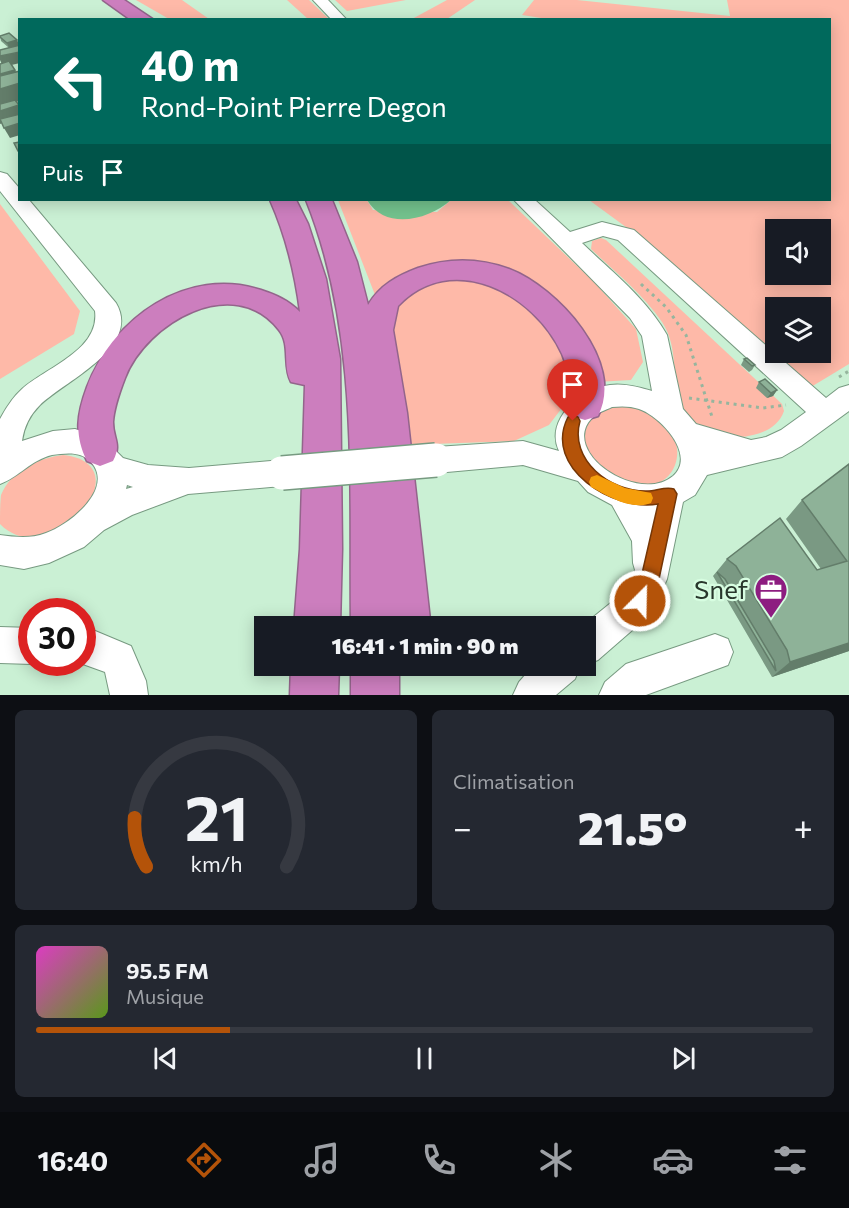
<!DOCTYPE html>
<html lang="fr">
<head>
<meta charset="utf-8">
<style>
	body { margin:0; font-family:Commissioner,sans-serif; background:#242831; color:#f1f3f6; height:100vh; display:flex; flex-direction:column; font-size:22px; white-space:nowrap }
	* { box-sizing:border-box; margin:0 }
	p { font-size:20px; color:#9ea1a6 }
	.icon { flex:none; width:33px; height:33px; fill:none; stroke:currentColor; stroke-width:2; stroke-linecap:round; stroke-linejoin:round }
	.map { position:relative; height:695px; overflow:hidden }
	.details { display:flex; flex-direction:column; gap:15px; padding:15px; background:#0d0f14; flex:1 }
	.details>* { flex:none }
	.guide { position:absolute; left:18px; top:18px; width:813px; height:183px; border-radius:0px; box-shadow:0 3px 15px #0003; background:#00695c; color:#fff; overflow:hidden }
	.buttons { position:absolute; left:765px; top:219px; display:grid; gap:12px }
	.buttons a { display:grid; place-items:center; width:66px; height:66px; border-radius:0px; background:#171b24; box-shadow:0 3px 15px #0003; font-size:30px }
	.speed { position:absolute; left:18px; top:598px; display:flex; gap:12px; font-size:30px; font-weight:700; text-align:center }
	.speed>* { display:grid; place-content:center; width:78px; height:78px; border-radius:50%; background:#171b24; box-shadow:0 3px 15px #0003; line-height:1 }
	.speed .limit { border:9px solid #d22; background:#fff; color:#111 }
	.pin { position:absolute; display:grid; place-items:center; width:51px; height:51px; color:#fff; margin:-62px -26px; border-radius:50% 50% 50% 0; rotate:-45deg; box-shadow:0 0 6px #0007 }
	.pin .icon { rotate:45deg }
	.me { position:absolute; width:66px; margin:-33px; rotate:23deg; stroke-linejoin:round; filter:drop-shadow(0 0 4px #0008) }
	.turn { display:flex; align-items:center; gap:21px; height:126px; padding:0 24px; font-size:27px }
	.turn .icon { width:78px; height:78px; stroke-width:2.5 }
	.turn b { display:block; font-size:42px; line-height:51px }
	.then { display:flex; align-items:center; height:57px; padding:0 24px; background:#0003; gap:12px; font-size:22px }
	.big { font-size:45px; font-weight:800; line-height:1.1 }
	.details .tile { flex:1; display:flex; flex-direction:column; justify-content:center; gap:9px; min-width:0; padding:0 21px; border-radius:9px; background:#242831 }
	.details .dial { align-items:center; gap:0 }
	.dial svg { height:156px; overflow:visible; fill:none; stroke:#363941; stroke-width:7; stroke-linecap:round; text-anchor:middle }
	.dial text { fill:#f1f3f6; stroke:none }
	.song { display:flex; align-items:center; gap:18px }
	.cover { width:72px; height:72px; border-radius:9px; background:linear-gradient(135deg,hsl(310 70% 55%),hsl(90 70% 35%)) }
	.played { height:6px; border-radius:3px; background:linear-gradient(90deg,#b45309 25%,#363941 25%) }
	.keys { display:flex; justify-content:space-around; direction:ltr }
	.heat { display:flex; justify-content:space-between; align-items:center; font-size:33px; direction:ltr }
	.details .tiles { flex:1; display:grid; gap:15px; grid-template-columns:1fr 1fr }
	.tile:last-child { grid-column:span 2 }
	.trip { position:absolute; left:254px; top:616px; width:342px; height:60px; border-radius:0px; background:#171b24; box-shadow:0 3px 15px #0003; font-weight:800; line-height:60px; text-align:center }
	.dock { display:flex; height:96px; justify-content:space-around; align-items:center; background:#090b0e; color:#9ea1a6 }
	.dock .icon { width:42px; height:42px }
	.dock .current { color:#b45309 }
	.dock b { font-size:27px; color:#f1f3f6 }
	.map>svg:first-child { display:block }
	.green { fill:#feb9a8; fill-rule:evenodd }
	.water { fill:#73c28d }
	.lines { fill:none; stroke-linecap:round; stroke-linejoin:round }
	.minor-casing { stroke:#779a81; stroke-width:2 }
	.highway-casing { stroke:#93658b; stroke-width:3 }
	.path { stroke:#96b59e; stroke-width:3; stroke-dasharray:3 4.5; stroke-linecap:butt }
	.minor { fill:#fff; fill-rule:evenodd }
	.highway { fill:#cc7ebe; fill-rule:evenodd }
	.minor-bridge-casing { stroke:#779a81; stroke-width:36; stroke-linecap:butt }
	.minor-bridge { stroke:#fff; stroke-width:33 }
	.wall { fill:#7a9983 }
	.shaded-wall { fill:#637d6a }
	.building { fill:#8eb298; stroke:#637d6a; stroke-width:1.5 }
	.route { fill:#b45309; stroke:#753606; stroke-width:1.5 }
	.slow { fill:#f59e0b }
	.labels { text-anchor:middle; stroke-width:4.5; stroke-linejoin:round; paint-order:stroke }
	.near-poi-label { font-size:26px; fill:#28372c; stroke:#d7fde1; text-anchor:end }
</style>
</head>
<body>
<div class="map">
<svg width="849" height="695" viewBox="0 0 849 695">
	<rect width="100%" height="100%" fill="#caf0d4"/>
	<!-- green -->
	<g class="green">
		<path d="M136 0H182L209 19H169Z"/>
		<path d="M287 0H309L329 19H308Z"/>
		<path d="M335 0H406L347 11Z"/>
		<path d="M447 0H475L447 19H412Z"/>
		<path d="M534 0H577L730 16 727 0H849V364L811 387 630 230 589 200H830V20H554L522 15ZM776 230H820V274H776ZM776 308H820V352H776Z"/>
		<path d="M338 200H367L373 210 437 212 451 200H508L595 283 636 329 643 362 631 380 597 382 582 342 460 262 377 300Z"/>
		<path d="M0 204 80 311 74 334 0 379Z"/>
		<path d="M601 238 606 240 782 404 784 411C779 425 767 432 753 435 738 439 726 436 712 431 656 411 688 361 662 322 643 294 615 272 591 249L592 241Z"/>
		<path d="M472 277 516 292 563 347 571 396 549 425 514 441 403 445 391 322 398 305 428 282Z"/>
		<path d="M614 405C709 406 688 519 611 477 600 472 591 455 583 446 586 418 588 416 614 405Z"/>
		<path d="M63 455C146 464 51 576 0 524 0 516 0 504 1 495 11 470 39 458 63 455Z"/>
	</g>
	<!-- water -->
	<path class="water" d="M367 200H451C428 220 386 231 367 200Z"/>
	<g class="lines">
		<!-- minor casing -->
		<g class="minor-casing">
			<g id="minor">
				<path d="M313 0H328L347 20H332Z"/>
				<path d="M0 172 7 174 20 189V200H29L116 303C142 347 65 381 40 405 30 415 24 426 22 441L53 431 75 429 103 438 123 458 148 465 189 468 282 460 293 464 297 473 293 482 282 486 188 494 132 515 104 530 84 547 49 563 24 569 0 565V535C16 537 30 539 46 533 69 525 115 489 91 462 81 451 66 453 52 455 31 460 19 477 0 484V419C6 408 13 397 22 389 47 367 100 350 95 311L0 191ZM127 485 133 487 126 489Z"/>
				<path d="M514 200H535L570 232 602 222 634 230 826 398 839 388 849 385V411L801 446 782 457 707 475 695 495 683 502 667 579 652 613 598 660 585 665V627H581L628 589 635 570 633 563 632 541 612 505 588 492 578 481 523 465 436 473 426 469 421 460 426 451 436 447 523 441 559 451C544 419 582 389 610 385 624 383 639 387 652 391L642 336 630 318ZM603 236 618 240 806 412 781 430 766 437 751 440 696 424 683 409 667 335C646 298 612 272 582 243ZM612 407C621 406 631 406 639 409 660 416 697 455 673 476 638 505 559 452 592 418 596 413 606 410 612 407Z"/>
				<path d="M0 627 32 628V663H34L32 664 0 663Z"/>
				<path d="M82 628H88L131 646 146 681 148 695H110L105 672 80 663H82Z"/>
				<path d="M715 634 728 639 733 652 728 665 646 695H599L605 682 626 664Z"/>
				<path d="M533 666H580L575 679 556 695H513L519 682Z"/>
			</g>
		</g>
		<!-- highway casing -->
		<g class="highway-casing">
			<g id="highway">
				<path d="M103 0H124L154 20H131Z"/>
				<path d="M270 200H296L308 224 326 279 340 359 342 549 340 627H294L300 549 305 385 291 382C282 366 291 345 279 330 234 272 146 323 125 378 120 391 114 407 113 422 113 439 122 444 113 461L100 466 87 461C74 435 77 414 87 387 113 318 187 266 261 290 276 295 288 300 300 312 295 273 286 236 270 200Z"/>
				<path d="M306 200H332L357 262 368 305C380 285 397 276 418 268 448 258 479 258 509 269 557 287 626 362 598 416L585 420 572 416C563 398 572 376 562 354 535 294 452 249 398 306L393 330 407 413 430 620 427 627H351C349 485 360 334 306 200Z"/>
				<path d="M291 666H339L338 695H290Z"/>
				<rect x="351" y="666" width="48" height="29"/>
			</g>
		</g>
		<!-- path -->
		<g class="path">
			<path d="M641 284 666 307 686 335 713 420"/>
			<path d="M839 377 849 371"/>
			<path d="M689 398 763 408 786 405"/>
		</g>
		<!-- minor -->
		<use href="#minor" class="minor"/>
		<!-- highway -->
		<use href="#highway" class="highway"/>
		<!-- minor-bridge casing -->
		<g class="minor-bridge-casing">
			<path id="minor-bridge" d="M282 473 436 460"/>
		</g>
		<!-- minor-bridge -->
		<use href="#minor-bridge" class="minor-bridge"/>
	</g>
	<!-- wall -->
	<g class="wall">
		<path d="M0 36 17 40 19 45 9 48 1 41Z"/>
		<path d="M744 359 755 365 752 370 749 372 741 365Z"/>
		<path d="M759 382 777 390 773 396 767 398 756 388Z"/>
		<path d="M849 464V651L772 677 713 576 727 559 817 570 821 569 786 519 802 500Z"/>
	</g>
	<!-- shaded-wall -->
	<g class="shaded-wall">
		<path d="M17 40 19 45 9 48 7 43Z"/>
		<path d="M20 52V63L3 67 0 60V56Z"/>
		<path d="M15 70 20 80 0 85V74Z"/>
		<path d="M20 83V101L0 106V89Z"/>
		<path d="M19 105 20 107V117L0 124V111Z"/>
		<path d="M20 123V135L10 138 4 128Z"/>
		<path d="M777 390 773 396 767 398 771 393Z"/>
		<path d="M849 643V651L772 677 790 662Z"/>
	</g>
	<!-- building -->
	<g class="building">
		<path d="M9 33 17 40 7 43 0 37V36Z"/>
		<path d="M20 45V52L0 56V50Z"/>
		<path d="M9 61 15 70 0 74V64Z"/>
		<path d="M20 71V83L0 89V76Z"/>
		<path d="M15 100 19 105 0 111V104Z"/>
		<path d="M20 114V123L4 128 0 119Z"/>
		<path d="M20 142V151H18L14 143Z"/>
		<path d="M747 358 755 365 752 366 744 359Z"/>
		<path d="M765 379 777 390 771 393 759 382Z"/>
		<path d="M849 464V643L790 662 787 650 736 566 727 559 780 518 817 570 847 561 802 500Z"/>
		<path d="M717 572 725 579 774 661 776 671Z"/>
	</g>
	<!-- route -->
	<path class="route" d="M573 415 578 417 580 421C569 460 610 492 647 491 657 491 665 486 674 489L677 494 659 579 647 608 640 610 634 608 631 601 641 578 658 504C614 512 542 468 568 417Z"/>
	<!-- slow -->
	<path class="slow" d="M597 475 625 488 651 493 653 498 651 503C631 511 608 496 591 487L589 482 591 477Z"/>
	<!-- icons -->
	<defs>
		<g id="office-pin" transform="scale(1.725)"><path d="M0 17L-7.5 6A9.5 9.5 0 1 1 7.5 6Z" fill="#8d1d80" stroke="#d7fde1"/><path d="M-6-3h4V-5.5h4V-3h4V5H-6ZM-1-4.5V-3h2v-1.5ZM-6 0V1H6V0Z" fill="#fff"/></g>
	</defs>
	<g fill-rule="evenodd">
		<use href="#office-pin" x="771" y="590"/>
	</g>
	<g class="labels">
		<!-- near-poi labels -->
		<g class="near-poi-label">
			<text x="748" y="599">Snef</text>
		</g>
	</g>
</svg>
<div class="buttons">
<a><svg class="icon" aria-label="sound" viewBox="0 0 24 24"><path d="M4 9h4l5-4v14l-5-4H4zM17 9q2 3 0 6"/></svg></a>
<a><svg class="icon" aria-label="layers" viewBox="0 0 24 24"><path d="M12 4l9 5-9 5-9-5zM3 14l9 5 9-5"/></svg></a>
</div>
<div class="speed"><div class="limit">30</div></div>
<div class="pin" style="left:573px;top:421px;background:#d93025"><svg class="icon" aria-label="arrive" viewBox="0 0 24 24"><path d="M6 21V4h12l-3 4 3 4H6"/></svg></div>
<svg class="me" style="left:640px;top:601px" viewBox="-20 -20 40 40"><circle r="17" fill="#b45309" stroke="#fff" stroke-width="3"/><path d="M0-11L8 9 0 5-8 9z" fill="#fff"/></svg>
<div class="trip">16:41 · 1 min · 90 m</div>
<div class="guide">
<div class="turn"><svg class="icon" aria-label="left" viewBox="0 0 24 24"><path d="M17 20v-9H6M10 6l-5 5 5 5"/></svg><div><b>40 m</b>Rond-Point Pierre Degon</div></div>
<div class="then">Puis<svg class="icon" aria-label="arrive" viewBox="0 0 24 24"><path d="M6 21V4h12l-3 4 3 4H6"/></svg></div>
</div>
</div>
<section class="details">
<div class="tiles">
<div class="tile dial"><svg viewBox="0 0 100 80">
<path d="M14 69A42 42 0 1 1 86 69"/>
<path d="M14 69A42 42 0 0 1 8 44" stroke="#b45309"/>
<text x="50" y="56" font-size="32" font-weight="700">21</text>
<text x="50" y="72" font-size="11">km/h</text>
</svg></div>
<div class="tile"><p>Climatisation</p>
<div class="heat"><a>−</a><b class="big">21.5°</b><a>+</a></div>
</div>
<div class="tile">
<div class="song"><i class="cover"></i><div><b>95.5 FM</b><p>Musique</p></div></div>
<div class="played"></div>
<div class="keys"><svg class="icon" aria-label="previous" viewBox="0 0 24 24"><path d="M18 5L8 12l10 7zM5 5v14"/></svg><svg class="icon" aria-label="pause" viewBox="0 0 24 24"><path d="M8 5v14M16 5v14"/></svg><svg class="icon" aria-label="next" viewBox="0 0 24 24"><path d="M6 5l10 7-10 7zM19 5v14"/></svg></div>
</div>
</div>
</section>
<nav class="dock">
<b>16:40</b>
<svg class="icon current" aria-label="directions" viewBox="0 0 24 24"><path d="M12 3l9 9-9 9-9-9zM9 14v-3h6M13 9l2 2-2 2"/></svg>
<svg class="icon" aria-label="music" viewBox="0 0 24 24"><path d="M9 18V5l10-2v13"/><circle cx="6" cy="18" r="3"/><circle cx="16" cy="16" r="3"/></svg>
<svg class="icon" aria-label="phone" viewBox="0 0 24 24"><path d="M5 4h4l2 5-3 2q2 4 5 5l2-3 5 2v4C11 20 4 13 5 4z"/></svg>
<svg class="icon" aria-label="climate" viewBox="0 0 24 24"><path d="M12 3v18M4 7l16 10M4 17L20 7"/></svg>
<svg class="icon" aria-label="car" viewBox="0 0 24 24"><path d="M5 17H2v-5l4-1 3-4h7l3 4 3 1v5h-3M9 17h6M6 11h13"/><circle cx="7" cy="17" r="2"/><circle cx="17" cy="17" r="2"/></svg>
<svg class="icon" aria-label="filters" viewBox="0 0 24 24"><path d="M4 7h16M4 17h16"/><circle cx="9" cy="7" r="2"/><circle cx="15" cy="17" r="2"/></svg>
</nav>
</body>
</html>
